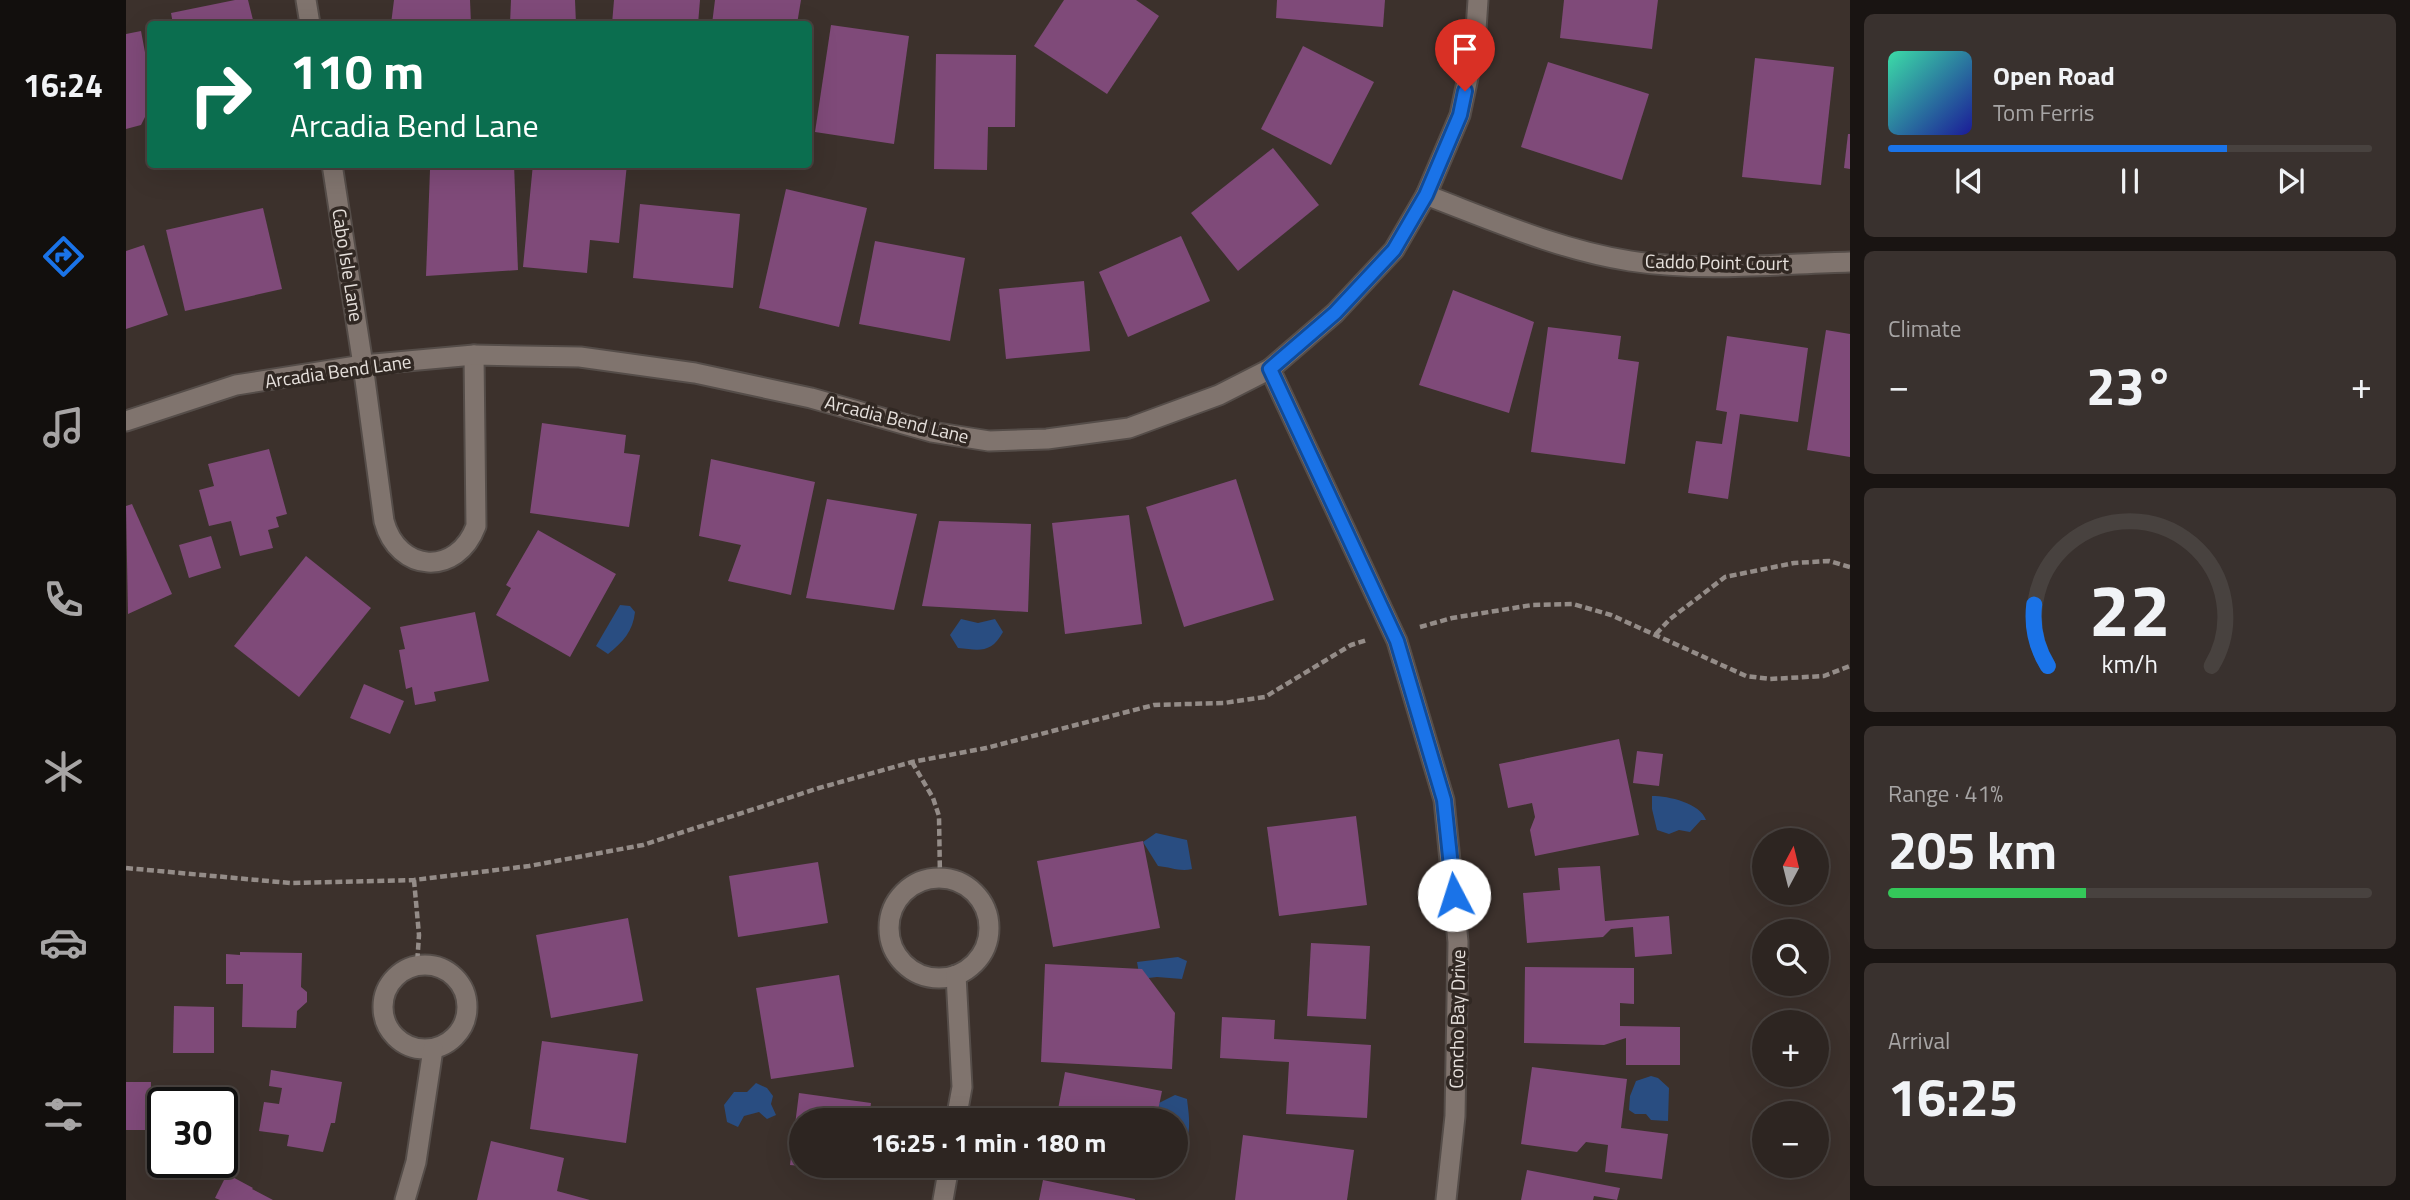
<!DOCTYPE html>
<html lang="en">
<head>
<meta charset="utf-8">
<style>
	body { margin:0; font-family:"Titillium Web",sans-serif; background:#39312e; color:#f1f3f6; height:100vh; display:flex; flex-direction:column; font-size:26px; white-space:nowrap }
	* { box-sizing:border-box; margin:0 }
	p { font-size:23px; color:#a7a5a5 }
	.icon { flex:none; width:38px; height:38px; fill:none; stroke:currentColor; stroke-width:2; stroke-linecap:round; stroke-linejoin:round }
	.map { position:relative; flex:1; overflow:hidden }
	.side { display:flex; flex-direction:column; gap:14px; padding:14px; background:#191412; width:560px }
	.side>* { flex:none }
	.top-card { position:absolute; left:21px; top:21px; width:665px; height:147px; border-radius:7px; box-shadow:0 7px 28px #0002,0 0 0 2px #48423f; background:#0b6e4f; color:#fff; overflow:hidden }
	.needle { width:46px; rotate:7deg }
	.buttons { position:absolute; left:1626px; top:828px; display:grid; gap:14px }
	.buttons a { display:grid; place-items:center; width:77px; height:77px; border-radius:50%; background:#2d2521; box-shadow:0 7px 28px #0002,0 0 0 2px #48423f; font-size:35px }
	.speed { position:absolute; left:21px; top:1087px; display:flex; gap:14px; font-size:35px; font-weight:700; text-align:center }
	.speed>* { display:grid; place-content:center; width:91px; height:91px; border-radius:50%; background:#2d2521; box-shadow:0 7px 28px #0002,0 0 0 2px #48423f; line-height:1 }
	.speed .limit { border:4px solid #111; border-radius:10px; background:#fff; color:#111 }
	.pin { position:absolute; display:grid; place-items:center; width:60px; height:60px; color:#fff; margin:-72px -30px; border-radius:50% 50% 50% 0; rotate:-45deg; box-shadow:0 0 7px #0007 }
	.pin .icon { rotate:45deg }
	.me { position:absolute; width:77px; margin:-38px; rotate:355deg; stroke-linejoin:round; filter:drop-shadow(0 0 5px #0008) }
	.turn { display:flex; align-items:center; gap:24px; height:147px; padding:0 28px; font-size:32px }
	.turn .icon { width:91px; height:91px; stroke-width:2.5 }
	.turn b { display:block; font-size:49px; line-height:60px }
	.big { font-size:52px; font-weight:700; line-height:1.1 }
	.side .tile { flex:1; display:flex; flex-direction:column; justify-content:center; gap:10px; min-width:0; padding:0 24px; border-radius:10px; background:#39312e }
	.side .dial { align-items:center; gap:0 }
	.dial svg { height:182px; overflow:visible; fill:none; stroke:#48423f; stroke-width:7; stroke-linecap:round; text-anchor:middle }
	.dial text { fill:#f1f3f6; stroke:none }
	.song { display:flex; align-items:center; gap:21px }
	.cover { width:84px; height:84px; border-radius:10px; background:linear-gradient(135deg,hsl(160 70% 55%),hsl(240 70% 35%)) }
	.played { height:7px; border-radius:4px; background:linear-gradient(90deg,#1a73e8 70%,#48423f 70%) }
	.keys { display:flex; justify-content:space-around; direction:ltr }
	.heat { display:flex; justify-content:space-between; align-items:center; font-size:38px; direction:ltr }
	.charge { height:10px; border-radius:5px; background:linear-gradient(90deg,#34c759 41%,#48423f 0) }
	.trip { position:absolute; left:663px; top:1108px; width:399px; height:70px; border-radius:35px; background:#2d2521; box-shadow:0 7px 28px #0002,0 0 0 2px #48423f; font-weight:700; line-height:70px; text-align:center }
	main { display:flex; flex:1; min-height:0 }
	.tab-bar { display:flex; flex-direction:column; width:126px; justify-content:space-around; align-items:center; background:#120f0d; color:#a7a5a5 }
	.tab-bar .icon { width:49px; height:49px }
	.tab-bar .selected { color:#1a73e8 }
	.tab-bar b { font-size:32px; color:#f1f3f6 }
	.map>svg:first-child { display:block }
	.water { fill:#294d81 }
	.building { fill:#7f4a79 }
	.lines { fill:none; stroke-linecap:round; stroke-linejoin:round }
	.minor-casing { stroke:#554d49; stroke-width:23 }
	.path { stroke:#948c88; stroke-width:4.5; stroke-dasharray:7 3.5; stroke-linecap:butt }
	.minor { stroke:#80746e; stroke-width:19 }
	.route-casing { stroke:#114b97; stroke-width:18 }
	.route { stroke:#1a73e8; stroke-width:12 }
	.labels { text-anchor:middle; stroke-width:7; stroke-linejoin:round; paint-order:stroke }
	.street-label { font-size:19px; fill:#e6e0dc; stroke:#312823 }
</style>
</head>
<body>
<main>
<nav class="tab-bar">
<b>16:24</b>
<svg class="icon selected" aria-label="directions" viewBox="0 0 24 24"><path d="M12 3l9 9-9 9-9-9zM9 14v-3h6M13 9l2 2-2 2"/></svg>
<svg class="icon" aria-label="music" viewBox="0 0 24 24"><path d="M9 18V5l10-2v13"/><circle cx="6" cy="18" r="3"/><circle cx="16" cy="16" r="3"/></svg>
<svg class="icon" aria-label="phone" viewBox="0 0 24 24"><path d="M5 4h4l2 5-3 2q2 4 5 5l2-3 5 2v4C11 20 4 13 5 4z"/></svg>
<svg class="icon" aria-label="climate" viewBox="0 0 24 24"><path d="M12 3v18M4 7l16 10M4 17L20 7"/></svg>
<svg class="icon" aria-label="car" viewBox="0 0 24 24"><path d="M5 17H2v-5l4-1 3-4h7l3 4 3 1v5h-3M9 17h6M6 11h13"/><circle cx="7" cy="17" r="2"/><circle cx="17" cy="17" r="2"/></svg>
<svg class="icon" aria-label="filters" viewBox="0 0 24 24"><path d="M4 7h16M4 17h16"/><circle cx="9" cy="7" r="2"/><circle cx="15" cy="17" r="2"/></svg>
</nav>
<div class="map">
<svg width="1724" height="1200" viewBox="0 0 1724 1200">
	<rect width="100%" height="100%" fill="#3c312c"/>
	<!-- water -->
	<g class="water">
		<path d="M494 605 504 606 509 612C507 631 497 642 482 654L470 646Z"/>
		<path d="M835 619 852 623 869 619 877 632C865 654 853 650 832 648L824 635Z"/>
		<path d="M1526 796C1543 796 1574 803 1580 820H1575L1564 832 1553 830 1543 834 1531 830 1526 809Z"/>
		<path d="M1030 833 1061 840 1066 869C1054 872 1044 867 1032 866L1017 842Z"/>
		<path d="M1052 957 1061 961 1056 979 1031 977 1014 979 1011 962Z"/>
		<path d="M1525 1076 1532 1078 1543 1088 1542 1121 1525 1120 1520 1114H1509L1503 1110 1504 1096 1510 1081Z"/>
		<path d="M630 1083 641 1088 647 1096 645 1104 650 1115 641 1119 633 1112 618 1116 612 1127 601 1122 598 1105 608 1092H621Z"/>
		<path d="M1049 1095 1061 1099C1063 1117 1068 1141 1050 1151V1120H1034L1033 1103Z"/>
	</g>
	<!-- building -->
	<g class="building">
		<path d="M109 0H122L128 24H47L45 13Z"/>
		<path d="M268 0H344L345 24H265Z"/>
		<path d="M385 0H449L450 24H384Z"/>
		<path d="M488 0H574L572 24H486Z"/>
		<path d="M589 0H675L671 24H586Z"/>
		<path d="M938 0H1010L1033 16 981 94 908 46Z"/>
		<path d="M1151 0H1259L1257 27 1150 18Z"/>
		<path d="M1438 0H1532L1526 49 1434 38Z"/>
		<path d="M705 25 783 36 768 144 689 132Z"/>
		<path d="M15 31 24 79V107L15 125 0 129V34Z"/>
		<path d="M1177 46 1248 82 1205 165 1135 129Z"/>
		<path d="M810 54 890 55 889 127H862L861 170 808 169Z"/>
		<path d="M1629 58 1708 67 1695 185 1616 177Z"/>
		<path d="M1422 62 1523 94 1496 180 1395 147Z"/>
		<path d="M1722 134H1724V169L1718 168Z"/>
		<path d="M1147 148 1193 205 1112 271 1065 213Z"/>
		<path d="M363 164H388L392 270 300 276 304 170Z"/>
		<path d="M407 164H501L493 243 464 240 461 273 397 267Z"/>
		<path d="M660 189 741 208 713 327 633 308Z"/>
		<path d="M514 204 614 214 607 288 507 278Z"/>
		<path d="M137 208 156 289 59 311 40 230Z"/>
		<path d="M1055 236 1084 301 1002 337 973 272Z"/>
		<path d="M749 241 839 258 824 341 733 324Z"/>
		<path d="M18 245 42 315 0 329V251Z"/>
		<path d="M958 281 964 351 880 359 873 289Z"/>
		<path d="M1327 290 1408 322 1383 413 1293 385Z"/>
		<path d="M1422 327 1495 336 1492 359 1513 362 1499 464 1405 452Z"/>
		<path d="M1700 330 1724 334V457L1681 450Z"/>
		<path d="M1601 336 1682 348 1672 422 1614 414 1602 499 1562 493 1570 441 1596 444 1601 412 1590 410Z"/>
		<path d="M416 423 500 435 498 453 514 455 503 527 404 513Z"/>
		<path d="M143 449 161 514 150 517 153 527 142 530 147 548 114 556 105 521 83 526 73 490 88 486 82 464Z"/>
		<path d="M585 459 689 482 665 595 602 581 615 545 573 536Z"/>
		<path d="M1110 479 1148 600 1058 627 1020 507Z"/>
		<path d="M701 499 791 514 768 610 680 598Z"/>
		<path d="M6 504 46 594 2 614 0 506Z"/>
		<path d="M1003 515 1016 624 939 634 926 523Z"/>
		<path d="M813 521 905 524 902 612 796 606Z"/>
		<path d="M412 530 490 574 444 657 370 615 385 588 380 585Z"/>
		<path d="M85 536 95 568 63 578 53 545Z"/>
		<path d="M180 556 245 608 173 697 108 646Z"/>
		<path d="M349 612 363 681 308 692 310 701 289 705 286 687 280 689 273 650 279 649 274 627Z"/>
		<path d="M238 684 278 701 264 734 224 718Z"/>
		<path d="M1493 739 1513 835 1409 856 1404 830 1409 817 1406 803 1382 808 1373 764Z"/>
		<path d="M1511 751 1537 754 1533 786 1507 783Z"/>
		<path d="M1230 816 1241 905 1153 916 1141 827Z"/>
		<path d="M1017 841 1034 928 927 947 911 861Z"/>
		<path d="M692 862 702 923 612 937 603 876Z"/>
		<path d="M1474 866 1479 921 1543 916 1546 954 1509 957 1507 927 1485 929 1477 937 1401 943 1397 893 1434 890 1432 868Z"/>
		<path d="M502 918 517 1001 425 1018 410 935Z"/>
		<path d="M1185 943 1244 946 1240 1019 1181 1016Z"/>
		<path d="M114 952 176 953 175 987 181 992V1002L171 1011 170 1028 116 1027 117 984H100V954L114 955Z"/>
		<path d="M919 964 1016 969 1049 1013 1046 1069 915 1062Z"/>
		<path d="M1399 967 1508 968V1004L1494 1003V1026L1554 1027V1065H1500V1038L1478 1045 1398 1043Z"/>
		<path d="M713 975 728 1067 645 1079 630 988Z"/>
		<path d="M48 1006 88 1007V1053H47Z"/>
		<path d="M1096 1017 1149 1020 1148 1039 1245 1045 1241 1118 1160 1114 1163 1062 1094 1058Z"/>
		<path d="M416 1041 512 1054 500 1143 404 1129Z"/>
		<path d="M1406 1067 1501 1079 1495 1128 1542 1134 1536 1179 1479 1172 1482 1145 1460 1142 1451 1152 1395 1144Z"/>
		<path d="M145 1070 216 1082 209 1123H205L197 1152 161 1146 163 1135 133 1131 138 1102 153 1104 156 1088 143 1086Z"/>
		<path d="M939 1072 1036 1091 1030 1120H930Z"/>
		<path d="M0 1082H25L24 1130H0Z"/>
		<path d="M673 1093 745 1103 743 1120H676V1166L664 1165Z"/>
		<path d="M96 1120 113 1124 105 1159 96 1157Z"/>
		<path d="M1117 1135 1228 1150 1221 1200H1109Z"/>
		<path d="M365 1141 438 1158 431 1191 464 1200H351Z"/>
		<path d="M682 1166H737L736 1174Z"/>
		<path d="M976 1166H1021L1019 1175Z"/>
		<path d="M1401 1170 1494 1188 1491 1200 1468 1196 1467 1200H1395Z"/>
		<path d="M101 1174 127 1188 126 1189 147 1200H94L89 1198Z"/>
		<path d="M917 1180 1009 1199V1200H913Z"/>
	</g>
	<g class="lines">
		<!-- minor casing -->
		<g class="minor-casing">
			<g id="minor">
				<path d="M180 0 184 24"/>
				<path d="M206 164 237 365 258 521C272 573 331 577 350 526L348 355"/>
				<path d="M1300 195C1366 220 1433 250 1504 261 1576 272 1652 264 1724 262"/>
				<path d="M1144 369 1271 641 1318 800 1332 942 1329 1116 1320 1200"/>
				<path d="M0 421 110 385 237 365 348 355 454 357 569 373 685 398 806 432 863 441 921 439 1003 428 1093 395 1144 369 1209 313 1268 250 1300 195 1334 115 1349 44 1352 0"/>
				<circle cx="813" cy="928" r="50"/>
				<circle cx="299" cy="1007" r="42"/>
				<path d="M830 975 836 1087 830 1120"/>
				<path d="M279 1200 290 1162 307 1049"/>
				<path d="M817 1200 823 1166"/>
			</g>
		</g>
		<!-- path -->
		<g class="path">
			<path d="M1294 627 1326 618 1406 605 1447 604 1485 615 1620 676 1644 679 1698 676 1724 666"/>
			<path d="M1530 634 1544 619 1599 577 1668 563 1703 561 1724 567"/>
			<path d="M786 762 807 798 813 816 814 878"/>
			<path d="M0 868 164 883 288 880 403 866 517 845 693 788 786 762 860 748 1028 705 1098 703 1139 697 1225 645 1241 640"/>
			<path d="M288 880 293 935 291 965"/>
		</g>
		<!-- minor -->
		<use href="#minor" class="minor"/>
	</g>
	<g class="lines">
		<!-- route casing -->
		<g class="route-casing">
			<path id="route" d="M1328 895 1318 800 1271 641 1144 369 1209 313 1268 250 1300 195 1334 115 1339 91"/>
		</g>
		<!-- route -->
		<use href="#route" class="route"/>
	</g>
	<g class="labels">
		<!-- street labels -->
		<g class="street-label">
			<text transform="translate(1591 262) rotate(1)" y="7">Caddo Point Court</text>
			<text transform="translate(222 265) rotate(81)" y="7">Cabo Isle Lane</text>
			<text transform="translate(212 371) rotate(-8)" y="7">Arcadia Bend Lane</text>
			<text transform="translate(771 419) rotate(14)" y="7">Arcadia Bend Lane</text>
			<text transform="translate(1331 1019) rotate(-89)" y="7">Concho Bay Drive</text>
		</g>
	</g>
</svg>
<div class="buttons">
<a><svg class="needle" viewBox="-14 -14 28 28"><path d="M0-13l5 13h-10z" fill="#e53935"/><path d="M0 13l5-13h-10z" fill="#a7a5a5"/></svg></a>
<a><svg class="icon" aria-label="search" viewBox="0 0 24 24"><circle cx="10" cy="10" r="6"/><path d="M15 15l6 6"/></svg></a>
<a>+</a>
<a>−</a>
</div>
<div class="speed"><div class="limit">30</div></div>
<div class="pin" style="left:1339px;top:91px;background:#d93025"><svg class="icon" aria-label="arrive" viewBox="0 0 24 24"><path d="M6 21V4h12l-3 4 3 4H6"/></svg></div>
<svg class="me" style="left:1328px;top:895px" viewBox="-20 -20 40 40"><circle r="19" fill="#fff"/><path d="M0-13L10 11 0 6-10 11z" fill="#1a73e8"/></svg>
<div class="trip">16:25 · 1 min · 180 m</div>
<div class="top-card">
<div class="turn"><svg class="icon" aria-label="right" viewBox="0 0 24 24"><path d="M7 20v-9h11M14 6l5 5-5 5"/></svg><div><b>110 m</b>Arcadia Bend Lane</div></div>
</div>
</div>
<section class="side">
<div class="tile">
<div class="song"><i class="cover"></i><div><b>Open Road</b><p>Tom Ferris</p></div></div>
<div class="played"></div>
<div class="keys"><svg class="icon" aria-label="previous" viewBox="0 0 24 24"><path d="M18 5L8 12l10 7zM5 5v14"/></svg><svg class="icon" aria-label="pause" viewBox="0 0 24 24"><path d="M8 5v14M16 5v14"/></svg><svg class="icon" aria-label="next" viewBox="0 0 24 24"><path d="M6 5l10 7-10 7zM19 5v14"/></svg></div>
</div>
<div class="tile"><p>Climate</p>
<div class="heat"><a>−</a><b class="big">23°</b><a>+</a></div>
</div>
<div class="tile dial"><svg viewBox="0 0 100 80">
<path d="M14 69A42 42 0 1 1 86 69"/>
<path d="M14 69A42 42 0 0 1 8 42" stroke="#1a73e8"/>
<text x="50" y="56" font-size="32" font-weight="700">22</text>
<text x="50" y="72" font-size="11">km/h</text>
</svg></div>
<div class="tile"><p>Range · 41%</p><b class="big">205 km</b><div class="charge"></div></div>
<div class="tile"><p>Arrival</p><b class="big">16:25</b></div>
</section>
</main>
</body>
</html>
